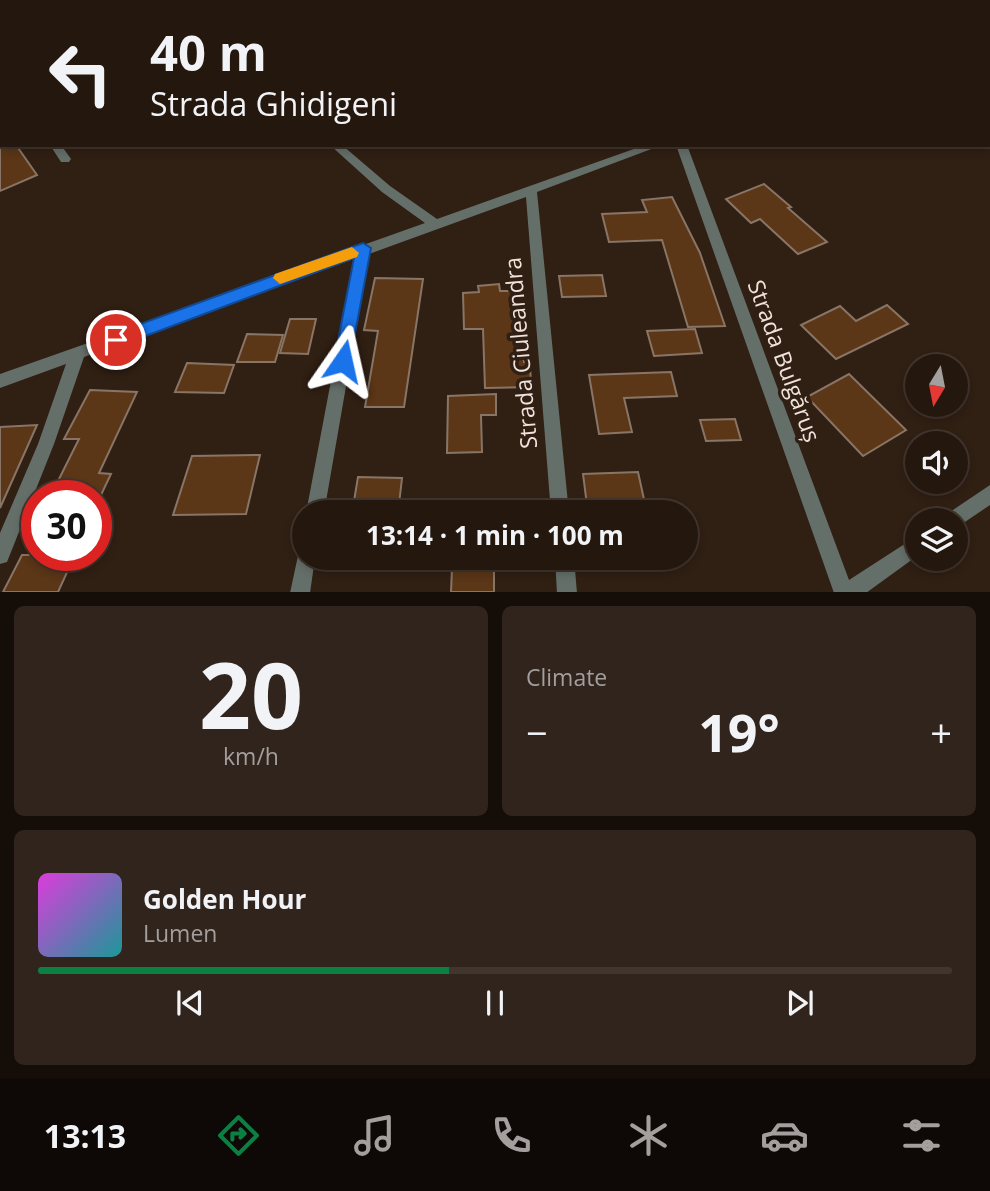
<!DOCTYPE html>
<html lang="en">
<head>
<meta charset="utf-8">
<style>
	body { margin:0; font-family:"Open Sans",sans-serif; background:#30241c; color:#f1f3f6; height:100vh; display:flex; flex-direction:column; font-size:26px; white-space:nowrap }
	* { box-sizing:border-box; margin:0 }
	p { font-size:23px; color:#a39f9e }
	.icon { flex:none; width:38px; height:38px; fill:none; stroke:currentColor; stroke-width:2; stroke-linecap:round; stroke-linejoin:round }
	.map { position:relative; height:592px; overflow:hidden }
	.drawer { display:flex; flex-direction:column; gap:14px; padding:14px; background:#140d08; flex:1 }
	.drawer>* { flex:none }
	.hud { position:absolute; left:0px; top:0px; width:990px; height:147px; box-shadow:0 4px 10px #0003,0 0 0 2px #41362e; background:#24170e; color:#f1f3f6; overflow:hidden }
	.needle { width:46px; rotate:190deg }
	.fabs { position:absolute; left:905px; top:354px; display:grid; gap:14px }
	.fabs a { display:grid; place-items:center; width:63px; height:63px; border-radius:50%; background:#24170e; box-shadow:0 4px 10px #0003,0 0 0 2px #41362e; font-size:35px }
	.speed { position:absolute; left:21px; top:480px; display:flex; gap:14px; font-size:35px; font-weight:700; text-align:center }
	.speed>* { display:grid; place-content:center; width:91px; height:91px; border-radius:50%; background:#24170e; box-shadow:0 4px 10px #0003,0 0 0 2px #41362e; line-height:1 }
	.speed .limit { border:10px solid #d22; background:#fff; color:#111 }
	.pin { position:absolute; display:grid; place-items:center; width:60px; height:60px; color:#fff; margin:-30px; border:4px solid #fff; border-radius:50%; box-shadow:0 2px 7px #0007 }
	.me { position:absolute; width:77px; margin:-38px; rotate:11deg; stroke-linejoin:round; filter:drop-shadow(0 0 5px #0008) }
	.turn { display:flex; align-items:center; gap:24px; height:147px; padding:0 35px; font-size:32px }
	.turn .icon { width:91px; height:91px; stroke-width:2.5 }
	.turn b { display:block; font-size:49px; line-height:60px }
	.big { font-size:52px; font-weight:700; line-height:1.1 }
	.drawer .widget { flex:1; display:flex; flex-direction:column; justify-content:center; gap:10px; min-width:0; padding:0 24px; border-radius:10px; background:#30241c }
	.drawer .dial { align-items:center; gap:0 }
	.dial b { font-size:91px; line-height:1 }
	.song { display:flex; align-items:center; gap:21px }
	.cover { width:84px; height:84px; border-radius:10px; background:linear-gradient(135deg,hsl(300 70% 55%),hsl(180 70% 35%)) }
	.played { height:7px; border-radius:4px; background:linear-gradient(90deg,#0b8043 45%,#41362e 45%) }
	.keys { display:flex; justify-content:space-around; direction:ltr }
	.heat { display:flex; justify-content:space-between; align-items:center; font-size:38px; direction:ltr }
	.drawer .tiles { flex:1; display:grid; gap:14px; grid-template-columns:1fr 1fr }
	.widget:last-child { grid-column:span 2 }
	.trip { position:absolute; left:292px; top:500px; width:406px; height:70px; border-radius:35px; background:#24170e; box-shadow:0 4px 10px #0003,0 0 0 2px #41362e; font-weight:700; line-height:70px; text-align:center }
	.tabs { display:flex; height:112px; justify-content:space-around; align-items:center; background:#0e0906; color:#a39f9e }
	.tabs .icon { width:49px; height:49px }
	.tabs .current { color:#0b8043 }
	.tabs b { font-size:32px; color:#f1f3f6 }
	.map>svg:first-child { display:block }
	.building { fill:#5b3617; stroke:#897566; stroke-width:2 }
	.lines { fill:none; stroke-linecap:round; stroke-linejoin:round }
	.street { fill:#656f69; fill-rule:evenodd }
	.route { fill:#1a73e8; stroke:#114b97; stroke-width:2 }
	.slow { fill:#f59e0b }
	.labels { text-anchor:middle; stroke-width:7; stroke-linejoin:round; paint-order:stroke }
	.street-label { font-size:23px; fill:#efe3db; stroke:#301f13 }
</style>
</head>
<body>
<div class="map">
<svg width="990" height="593" viewBox="0 0 990 593">
	<rect width="100%" height="100%" fill="#301f13"/>
	<!-- building -->
	<g class="building">
		<path d="M0 145H16L37 175 0 191Z"/>
		<path d="M764 184 791 207 788 208 827 242 798 254 760 219 751 223 726 199Z"/>
		<path d="M672 197 700 253 725 326 688 327 662 240 609 242 602 214 647 212 642 200Z"/>
		<path d="M602 275 606 296 562 297 559 276Z"/>
		<path d="M375 278 423 279 404 407H365L378 331 364 330Z"/>
		<path d="M499 284 500 291H517L524 362H530L531 387 485 388 483 329H464L463 293 479 292 478 286Z"/>
		<path d="M887 305 908 324 836 359 801 325 840 306 856 321Z"/>
		<path d="M290 319H316L308 354 280 353Z"/>
		<path d="M695 329 702 353 654 356 647 331Z"/>
		<path d="M247 334 283 335 275 362H237Z"/>
		<path d="M187 363 234 365 224 393 175 392Z"/>
		<path d="M671 372 677 396 624 398 632 432 599 434 589 375Z"/>
		<path d="M849 374 906 430 863 456 807 397Z"/>
		<path d="M90 390 137 392 99 473 111 474 101 495H51L79 439H64Z"/>
		<path d="M496 394V415H481L482 452 447 453 448 396Z"/>
		<path d="M735 419 741 440 706 441 700 420Z"/>
		<path d="M37 425 0 508V427Z"/>
		<path d="M260 455 246 514 173 515 192 456Z"/>
		<path d="M638 472 647 513H588L583 474Z"/>
		<path d="M358 477 402 478 398 513H352Z"/>
		<path d="M22 555H75L58 592H3Z"/>
		<path d="M452 568H494V592H451Z"/>
	</g>
	<g class="lines">
		<!-- street -->
		<g class="street">
			<path d="M157 0H166L167 2H158Z"/>
			<path d="M719 0H729L730 2H720Z"/>
			<rect x="989" y="28" width="1" height="6"/>
			<path d="M0 66 2 67V74L0 73Z"/>
			<path d="M50 145H61L71 159 69 162H61Z"/>
			<path d="M330 145H342L390 186 437 219 645 145H662L537 192 569 513H551L526 197 369 254 324 513H306L354 259 84 357 54 444 7 562 0 564V533L38 444 66 364 0 388V374L357 248 358 245 366 244 425 223 382 192Z"/>
			<path d="M676 145H687L849 580 917 536V556L866 593H834Z"/>
			<path d="M990 485V505L956 528V520H944L947 514Z"/>
			<path d="M304 549V558H315L310 593H290L299 551Z"/>
			<path d="M555 558H574L577 593H557Z"/>
		</g>
	</g>
	<!-- route -->
	<path class="route" d="M363 243 371 248 349 366 343 369 334 361 354 258 116 347 108 340 110 335Z"/>
	<!-- slow -->
	<path class="slow" d="M352 247 359 253 357 257 280 284 273 278 275 274Z"/>
	<g class="labels">
		<!-- street labels -->
		<g class="street-label">
			<text transform="translate(521 353) rotate(-95)" y="8">Strada Ciuleandra</text>
			<text transform="translate(784 361) rotate(70)" y="8">Strada Bulgăruș</text>
		</g>
	</g>
</svg>
<div class="fabs">
<a><svg class="needle" viewBox="-14 -14 28 28"><path d="M0-13l5 13h-10z" fill="#e53935"/><path d="M0 13l5-13h-10z" fill="#a39f9e"/></svg></a>
<a><svg class="icon" aria-label="sound" viewBox="0 0 24 24"><path d="M4 9h4l5-4v14l-5-4H4zM17 9q2 3 0 6"/></svg></a>
<a><svg class="icon" aria-label="layers" viewBox="0 0 24 24"><path d="M12 4l9 5-9 5-9-5zM3 14l9 5 9-5"/></svg></a>
</div>
<div class="speed"><div class="limit">30</div></div>
<div class="pin" style="left:116px;top:340px;background:#d93025"><svg class="icon" aria-label="arrive" viewBox="0 0 24 24"><path d="M6 21V4h12l-3 4 3 4H6"/></svg></div>
<svg class="me" style="left:343px;top:361px" viewBox="-20 -20 40 40"><path d="M0-17L14 15 0 8-14 15z" fill="#1a73e8" stroke="#fff" stroke-width="4"/></svg>
<div class="trip">13:14 · 1 min · 100 m</div>
<div class="hud">
<div class="turn"><svg class="icon" aria-label="left" viewBox="0 0 24 24"><path d="M17 20v-9H6M10 6l-5 5 5 5"/></svg><div><b>40 m</b>Strada Ghidigeni</div></div>
</div>
</div>
<section class="drawer">
<div class="tiles">
<div class="widget dial"><b>20</b><p>km/h</p></div>
<div class="widget"><p>Climate</p>
<div class="heat"><a>−</a><b class="big">19°</b><a>+</a></div>
</div>
<div class="widget">
<div class="song"><i class="cover"></i><div><b>Golden Hour</b><p>Lumen</p></div></div>
<div class="played"></div>
<div class="keys"><svg class="icon" aria-label="previous" viewBox="0 0 24 24"><path d="M18 5L8 12l10 7zM5 5v14"/></svg><svg class="icon" aria-label="pause" viewBox="0 0 24 24"><path d="M8 5v14M16 5v14"/></svg><svg class="icon" aria-label="next" viewBox="0 0 24 24"><path d="M6 5l10 7-10 7zM19 5v14"/></svg></div>
</div>
</div>
</section>
<nav class="tabs">
<b>13:13</b>
<svg class="icon current" aria-label="directions" viewBox="0 0 24 24"><path d="M12 3l9 9-9 9-9-9zM9 14v-3h6M13 9l2 2-2 2"/></svg>
<svg class="icon" aria-label="music" viewBox="0 0 24 24"><path d="M9 18V5l10-2v13"/><circle cx="6" cy="18" r="3"/><circle cx="16" cy="16" r="3"/></svg>
<svg class="icon" aria-label="phone" viewBox="0 0 24 24"><path d="M5 4h4l2 5-3 2q2 4 5 5l2-3 5 2v4C11 20 4 13 5 4z"/></svg>
<svg class="icon" aria-label="climate" viewBox="0 0 24 24"><path d="M12 3v18M4 7l16 10M4 17L20 7"/></svg>
<svg class="icon" aria-label="car" viewBox="0 0 24 24"><path d="M5 17H2v-5l4-1 3-4h7l3 4 3 1v5h-3M9 17h6M6 11h13"/><circle cx="7" cy="17" r="2"/><circle cx="17" cy="17" r="2"/></svg>
<svg class="icon" aria-label="filters" viewBox="0 0 24 24"><path d="M4 7h16M4 17h16"/><circle cx="9" cy="7" r="2"/><circle cx="15" cy="17" r="2"/></svg>
</nav>
</body>
</html>
